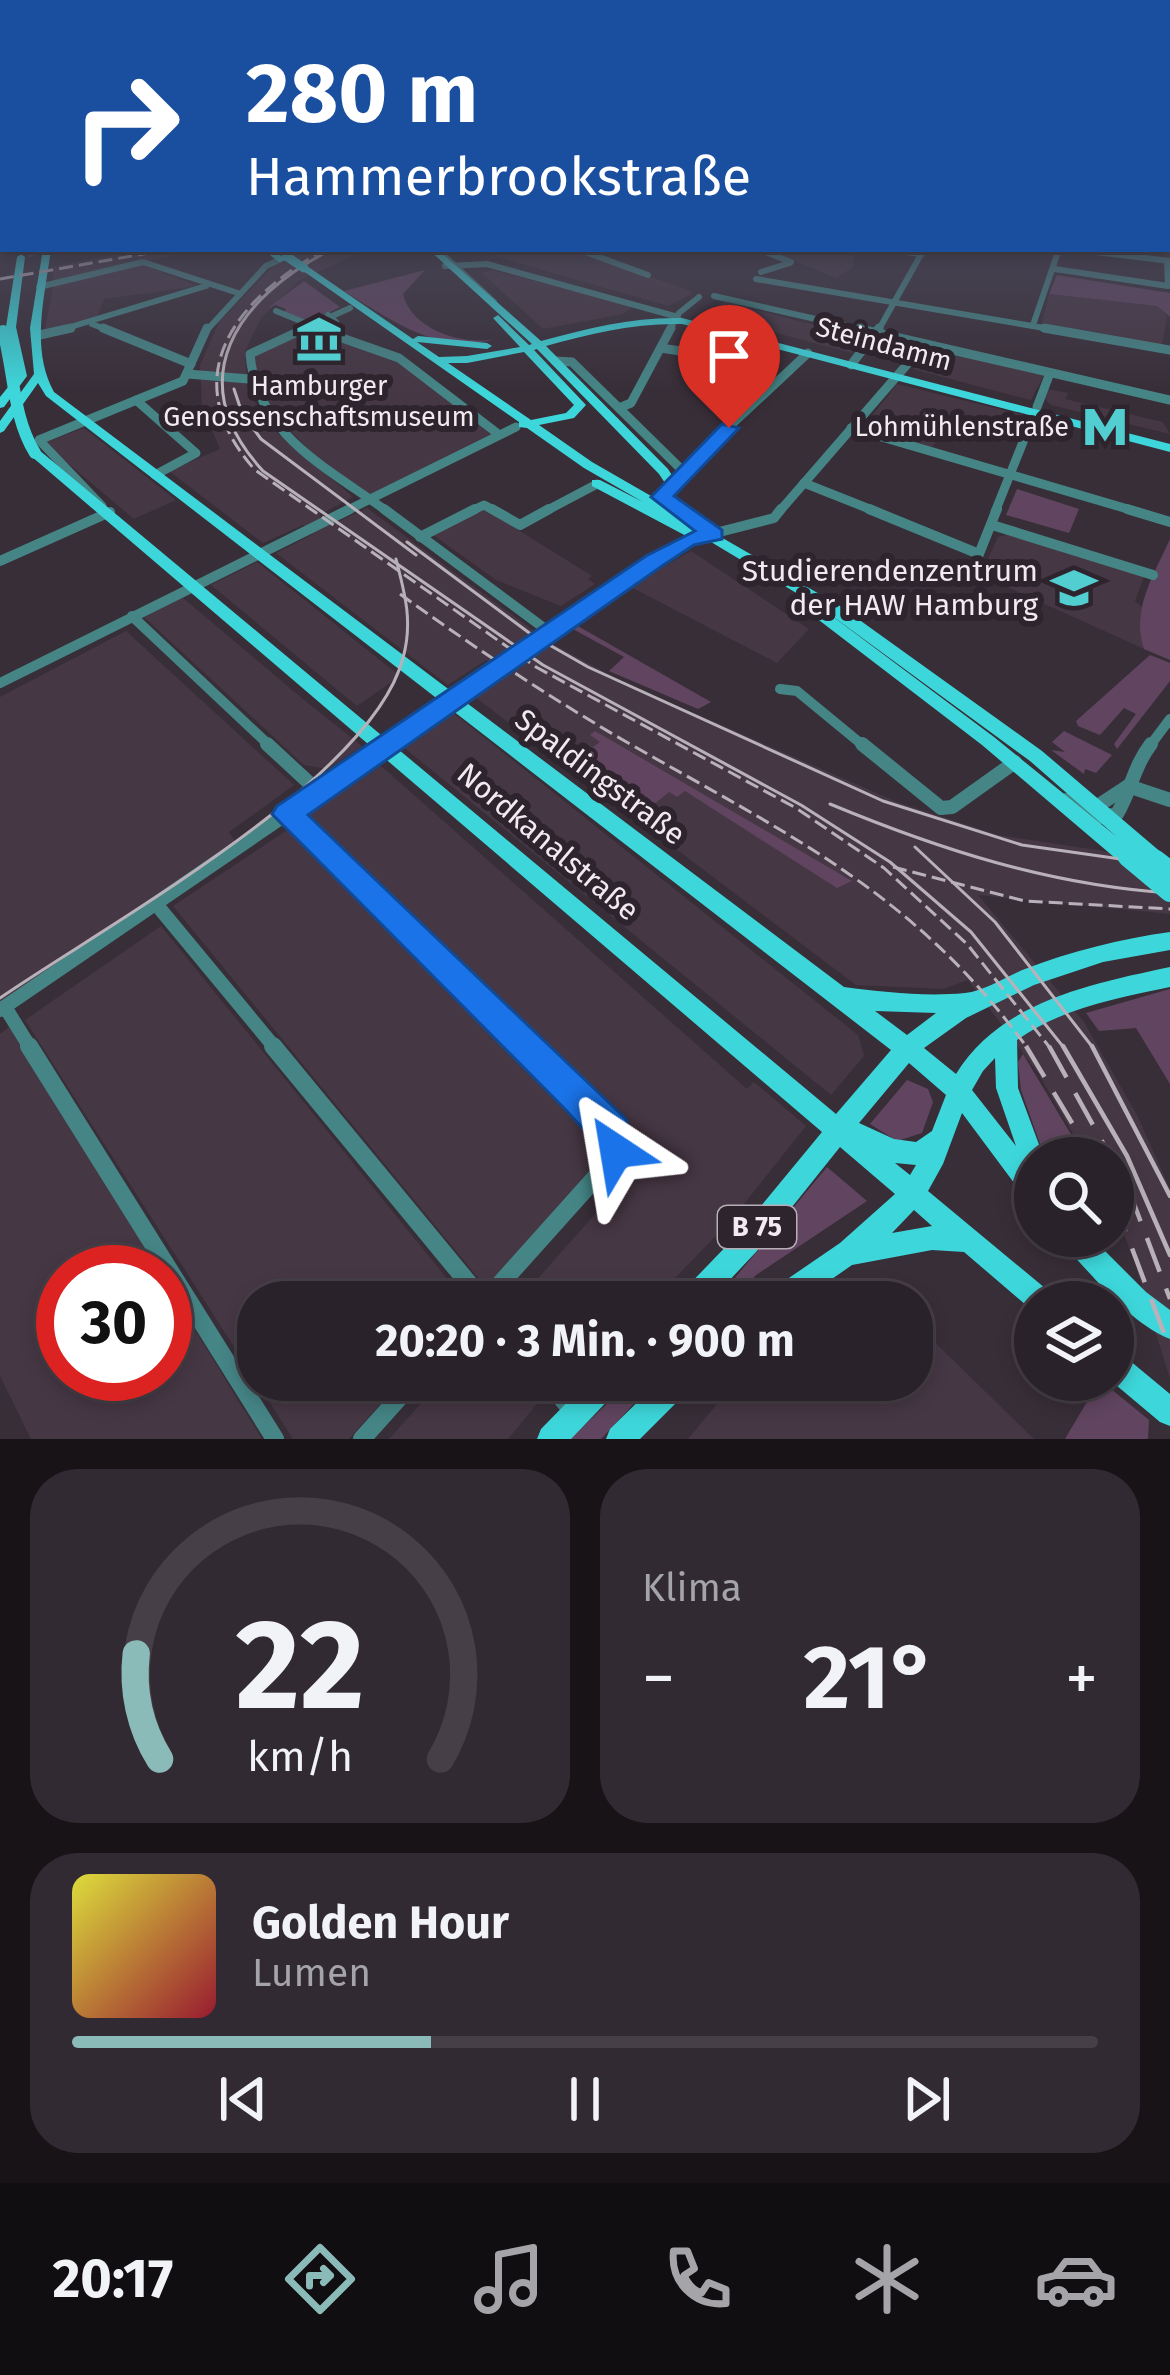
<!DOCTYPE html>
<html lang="de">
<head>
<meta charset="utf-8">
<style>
	body { margin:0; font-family:"Fira Sans",sans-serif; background:#322a32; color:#f1f3f6; height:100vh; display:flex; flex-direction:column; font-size:45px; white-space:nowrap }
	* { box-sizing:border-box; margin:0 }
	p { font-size:39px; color:#a5a4a8 }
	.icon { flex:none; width:66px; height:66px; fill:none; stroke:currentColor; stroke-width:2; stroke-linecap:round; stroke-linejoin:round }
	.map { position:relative; height:1439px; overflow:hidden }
	.side { display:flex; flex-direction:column; gap:30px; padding:30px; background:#171317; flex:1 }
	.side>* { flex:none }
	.guide { position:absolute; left:0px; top:0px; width:1170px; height:252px; box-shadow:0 6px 18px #0003,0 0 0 3px #463f47; background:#1a4fa0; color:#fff; overflow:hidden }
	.fabs { position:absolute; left:1014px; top:1137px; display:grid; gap:24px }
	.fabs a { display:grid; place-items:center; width:120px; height:120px; border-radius:50%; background:#2a222a; box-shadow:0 6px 18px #0003,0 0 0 3px #463f47; font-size:60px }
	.speed { position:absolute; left:36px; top:1245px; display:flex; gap:24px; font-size:60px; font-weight:700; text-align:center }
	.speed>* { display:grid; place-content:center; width:156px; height:156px; border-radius:50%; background:#2a222a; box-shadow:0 6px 18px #0003,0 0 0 3px #463f47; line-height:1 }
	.speed .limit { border:18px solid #d22; background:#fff; color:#111 }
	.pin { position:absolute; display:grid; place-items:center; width:102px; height:102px; color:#fff; margin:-123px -51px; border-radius:50% 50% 50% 0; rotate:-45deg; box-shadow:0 0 12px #0007 }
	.pin .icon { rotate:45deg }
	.me { position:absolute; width:132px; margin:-66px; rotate:327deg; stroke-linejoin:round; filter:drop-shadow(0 0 9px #0008) }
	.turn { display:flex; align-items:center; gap:42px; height:252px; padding:0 48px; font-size:54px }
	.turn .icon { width:156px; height:156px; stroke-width:2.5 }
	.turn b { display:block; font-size:84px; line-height:102px }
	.big { font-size:90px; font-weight:700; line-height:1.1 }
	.side .widget { flex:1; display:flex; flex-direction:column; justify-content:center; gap:18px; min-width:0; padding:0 42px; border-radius:48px; background:#322a32 }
	.side .dial { align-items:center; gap:0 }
	.dial svg { height:312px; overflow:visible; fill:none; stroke:#463f47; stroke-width:7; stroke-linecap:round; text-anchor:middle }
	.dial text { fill:#f1f3f6; stroke:none }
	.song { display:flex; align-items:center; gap:36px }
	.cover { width:144px; height:144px; border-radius:18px; background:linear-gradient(135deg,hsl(60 70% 55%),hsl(350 70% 35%)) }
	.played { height:12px; border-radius:6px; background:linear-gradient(90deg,#8bbbb9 35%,#463f47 35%) }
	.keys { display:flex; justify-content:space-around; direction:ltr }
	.heat { display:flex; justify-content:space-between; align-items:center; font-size:66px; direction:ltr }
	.side .tiles { flex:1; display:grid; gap:30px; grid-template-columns:1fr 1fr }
	.widget:last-child { grid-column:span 2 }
	.trip { position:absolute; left:237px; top:1281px; width:696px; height:120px; border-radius:48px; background:#2a222a; box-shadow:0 6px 18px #0003,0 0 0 3px #463f47; font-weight:700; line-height:120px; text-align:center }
	.dock { display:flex; height:192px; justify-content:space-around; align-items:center; background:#110e11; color:#a5a4a8 }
	.dock .icon { width:84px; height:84px }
	.dock .selected { color:#8bbbb9 }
	.dock b { font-size:54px; color:#f1f3f6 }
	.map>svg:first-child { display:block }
	.built { fill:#463744 }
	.green { fill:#614560 }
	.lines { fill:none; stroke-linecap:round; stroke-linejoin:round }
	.major-tunnel { stroke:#544a54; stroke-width:9; stroke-dasharray:9 4.5; stroke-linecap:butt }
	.minor-far4 { stroke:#458586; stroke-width:6 }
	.minor-far3 { stroke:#458586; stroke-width:9 }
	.minor-far2 { stroke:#458586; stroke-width:10 }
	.minor-far1 { stroke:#458586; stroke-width:14 }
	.minor { stroke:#458586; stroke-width:18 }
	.major { fill:#3dd7db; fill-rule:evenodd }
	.tram-far1 { stroke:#b9b1b9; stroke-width:3 }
	.tram { stroke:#b9b1b9; stroke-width:4.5 }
	.rail-far1 { stroke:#b9b1b9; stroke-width:3; stroke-dasharray:14 6; stroke-linecap:butt }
	.rail { stroke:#b9b1b9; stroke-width:4.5; stroke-dasharray:36 18; stroke-linecap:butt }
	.major-bridge-far2 { stroke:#3dd7db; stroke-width:9 }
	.major-bridge-far1 { stroke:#3dd7db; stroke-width:12 }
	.major-bridge { stroke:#3dd7db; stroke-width:20 }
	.route { fill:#1a73e8; stroke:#114b97; stroke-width:3 }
	.labels { text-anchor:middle; stroke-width:12; stroke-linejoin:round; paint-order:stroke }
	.far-street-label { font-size:27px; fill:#f1eaf0; stroke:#2e242e }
	.far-poi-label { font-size:27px; fill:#f1eaf0; stroke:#2e242e }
	.shield { fill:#2e242e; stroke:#b6afb6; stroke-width:3 }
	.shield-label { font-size:27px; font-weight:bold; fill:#f1eaf0 }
	.poi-label { font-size:30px; fill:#f1eaf0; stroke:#2e242e; text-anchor:end }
	.street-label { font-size:30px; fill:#f1eaf0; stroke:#2e242e }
</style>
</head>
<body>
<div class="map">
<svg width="1170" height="1439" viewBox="0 0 1170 1439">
	<rect width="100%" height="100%" fill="#382e38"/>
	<!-- built -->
	<g class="built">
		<path d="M147 249H205L53 281 54 266Z"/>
		<path d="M299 249H369L300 280 261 318 245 351 247 387 267 424 353 497 319 515 333 524 367 508 549 642 625 683 897 802 998 835 1170 861V914L978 895 1084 1022 1138 1117 1170 1189V1379L1132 1254 1113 1210V1158H1087L1038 1073 968 980 943 989 856 985 475 697 504 672 486 660 448 685 276 553 313 534 303 525 263 543 169 471 220 449 202 407 200 365 219 322 274 266Z"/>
		<path d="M568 249 691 291 692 294 668 306 491 255Z"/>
		<path d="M834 249 855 253 853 267 836 278 769 250Z"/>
		<path d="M141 264 197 286 104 299 97 318 45 329 53 286Z"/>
		<path d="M491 270 634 306 623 314 543 329 482 273Z"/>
		<path d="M1049 294 1157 306 1167 316 1162 346 1042 323Z"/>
		<path d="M725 302 775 315 867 338 852 353 704 314Z"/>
		<path d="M312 328 383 351 494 433 371 495 316 457 274 414 257 380 253 355Z"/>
		<path d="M928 349 1044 375 1031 400 1026 399 913 369Z"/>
		<path d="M897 384 1027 416 1022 427 1009 424 1002 437 952 420 932 447 863 427Z"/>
		<path d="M1048 389 1068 393 1065 399 1163 422 1170 434 1051 405 1044 398Z"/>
		<path d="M84 428 176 500 134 519 44 443Z"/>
		<path d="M483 508 592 576 588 579 595 584 561 606 496 580 432 534Z"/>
		<path d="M1009 534 1144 576 1135 601 1142 607 1144 649 992 580 983 570 998 537Z"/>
		<path d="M691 551 809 629 777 663 629 586Z"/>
		<path d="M257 562 400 676 357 706 211 585Z"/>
		<path d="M182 597 304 700 362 746 328 769 304 765 144 617Z"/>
		<path d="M126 631 294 785 229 832 236 843 0 1003V697Z"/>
		<path d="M451 711 858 1035 864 1056 831 1095 402 746Z"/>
		<path d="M381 766 747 1089 754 1082 806 1126 731 1220 652 1302H517L653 1149 305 816Z"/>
		<path d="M289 829 614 1154 488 1290 173 906Z"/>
		<path d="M161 926 466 1302H258V1380H402L349 1439H293L25 1020Z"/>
		<path d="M9 1027 160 1272H63V1374H165V1281L262 1439H31L0 1376V1034Z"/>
		<path d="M912 1320 1034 1439H688L717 1404 748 1380H912Z"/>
		<path d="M442 1380H535L546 1393 508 1439H389Z"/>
	</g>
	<!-- green -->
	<g class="green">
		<path d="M425 270 403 294C411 329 462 346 495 339 438 356 390 319 344 291Z"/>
		<path d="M1057 275 1170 293V317L1157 306 1049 294Z"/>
		<path d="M304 281 340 307 312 321 284 314 286 309 276 305 268 308Z"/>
		<path d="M1017 489 1079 509 1069 533 1006 515Z"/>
		<path d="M1170 539V660L1144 649C1131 609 1154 575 1170 539Z"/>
		<path d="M576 625 711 702 698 709 609 671 624 657 571 628Z"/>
		<path d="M1150 655 1170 663V681L1117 749 1114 744 1136 714 1124 708 1100 735 1078 726 1076 721Z"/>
		<path d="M595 731 852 881 837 888 685 791 677 797 669 792 652 806 581 756 600 742 590 735Z"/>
		<path d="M1064 731 1112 755 1096 773 1085 769 1084 774 1051 750 1065 752 1052 742Z"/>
		<path d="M1170 989V1084L1136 1028 1099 1031 1086 1013Z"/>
		<path d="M1023 1054 1085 1158H1045L1021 1090 1018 1062Z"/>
		<path d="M907 1080 928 1089 933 1102 922 1133 897 1141 870 1124Z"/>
		<path d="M827 1167 867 1201 756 1275 730 1302H715Z"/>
		<path d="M632 1380H656L601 1439H570Z"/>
		<path d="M1100 1380 1149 1420 1148 1439H1065Z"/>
	</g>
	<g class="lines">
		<!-- major-tunnel -->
		<g class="major-tunnel">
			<path d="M0 223 3 227"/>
			<path d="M30 249 33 256"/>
		</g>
		<!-- minor-far4 -->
		<g class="minor-far4">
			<path d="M437 249 494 302"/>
			<path d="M468 249H507"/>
			<path d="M577 249 648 275"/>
			<path d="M758 249 791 262"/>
			<path d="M881 249 922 254"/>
			<path d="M1071 249 1170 261"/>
			<path d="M445 266 487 264 678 317"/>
			<path d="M1055 269 1168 286 1167 261"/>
			<path d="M761 272 790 263"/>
			<path d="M756 279 1062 331"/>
			<path d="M39 287 143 262 238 293"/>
			<path d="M714 296 869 331"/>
			<path d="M276 311 313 326"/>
			<path d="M92 324 110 331"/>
			<path d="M1033 325 1059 249"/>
			<path d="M57 331 206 286"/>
			<path d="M206 331 266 266 281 259"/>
			<path d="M299 331 350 308"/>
			<path d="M326 331 336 322 328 315"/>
			<path d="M669 331 679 313 699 297"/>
			<path d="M878 331 924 249"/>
		</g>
		<!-- minor-far3 -->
		<g class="minor-far3">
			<path d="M103 328 191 364"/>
			<path d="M306 328 250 354C257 436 327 467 388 512"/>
			<path d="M329 328 325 332 399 358 497 433"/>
			<path d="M856 328 1170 400"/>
			<path d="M1044 328 1170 350"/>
			<path d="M35 336 71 328"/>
			<path d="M661 348 737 360 761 341"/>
			<path d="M555 361 572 362 684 472"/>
			<path d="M851 365 879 328"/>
			<path d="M188 374 249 379"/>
			<path d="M136 400 196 453 155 475"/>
			<path d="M1037 407 1050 373"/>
			<path d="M619 408 631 403 671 328"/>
			<path d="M851 428 1138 512"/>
			<path d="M671 481 808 353"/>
			<path d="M804 483 877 512"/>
			<path d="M102 506 39 440 183 381 207 328"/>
			<path d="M344 512 516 427"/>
			<path d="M469 512 484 505 497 512"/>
			<path d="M544 512 597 484"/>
			<path d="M779 512 923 346"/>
			<path d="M995 512 1025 437 1020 431"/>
		</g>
		<!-- minor-far2 -->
		<g class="minor-far2">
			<path d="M384 509 548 631"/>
			<path d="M492 509 520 525 549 509"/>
			<path d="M869 509 979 554 997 509"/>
			<path d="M1127 509 1170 522"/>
			<path d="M992 525 1153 575"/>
			<path d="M420 537 475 509"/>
			<path d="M0 561 110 512"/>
			<path d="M132 616 271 747"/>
			<path d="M0 683 350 509"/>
			<path d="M780 689 797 691 865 747"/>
			<path d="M384 747 684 541 774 518 781 509"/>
			<path d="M1149 747 1170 719"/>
		</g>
		<!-- minor-far1 -->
		<g class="minor-far1">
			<path d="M267 744 319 792"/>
			<path d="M862 744 941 808 952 807 1015 762"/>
			<path d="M1128 786 1170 800"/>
			<path d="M1066 800 1102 817 1117 814C1131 790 1134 766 1151 744"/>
			<path d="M287 814 530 1049"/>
			<path d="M1095 814 1096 807 1128 786"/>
			<path d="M156 904 276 1049"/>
			<path d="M5 1007 31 1049"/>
			<path d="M0 1010 389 744"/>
		</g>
		<!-- minor -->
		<g class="minor">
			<path d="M29 1046 275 1439"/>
			<path d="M273 1046 484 1302"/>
			<path d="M484 1302 614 1157 612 1133 527 1046"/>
			<path d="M547 1380 574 1413"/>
			<path d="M362 1439 415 1380"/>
		</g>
		<!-- major -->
		<g class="major">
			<path d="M0 200 3 201V208H0Z"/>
			<rect x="1167" y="215" width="3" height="4"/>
			<path d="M0 233 3 234V242L0 241Z"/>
			<path d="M43 249H51C45 296 30 348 54 392L844 987C883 992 925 997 965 993 985 991 1007 976 1025 969 1072 951 1120 939 1170 932V950L1103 962 1034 985 966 1018 924 1048 956 1074C1001 1001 1091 984 1170 967V987C1117 998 1062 1008 1017 1040L1018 1088 1044 1158H1035V1202L1026 1199 962 1113 943 1164 928 1191 1051 1293 1055 1302H1035V1312L1033 1311 964 1252 932 1250 852 1265 799 1302H763L767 1293 840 1243 895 1194 840 1147 756 1252 709 1302H677L681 1293 738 1234 822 1132 31 456V450H39L836 1114 891 1050 46 396 38 383 4 431 0 433V421L34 374 30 328ZM875 1011 936 1013 907 1035ZM995 1058 996 1088 1016 1146 972 1090 983 1071ZM909 1063 946 1095 932 1131 916 1142 894 1139 859 1123ZM895 1163 916 1165 910 1175ZM914 1210 932 1226 892 1233Z"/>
			<path d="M262 249H272L286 260 279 262Z"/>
			<path d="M428 249H437L541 341C589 328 633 317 682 318L1170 444V452L682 324C634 323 592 333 546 346L668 469 677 483 669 497 678 508 676 511 840 606 1042 751 1163 854 1165 860 1163 866C1151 870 1144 861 1136 853L1137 857 1135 863 1128 865 1121 863 982 745 794 601 792 598 798 594 701 536 690 538 592 486V480H600L643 502 584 468 527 428 519 427V422L299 268 307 266 413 339 418 336 487 343 492 346 487 349 417 342 439 357 467 356 520 347 493 318 498 315 529 345 532 344ZM537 349 659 474 665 483 656 497 658 500 592 462 539 425 574 418 586 405 534 350ZM524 352 574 405 566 413 531 420 448 363H467ZM820 607 1030 761 1117 837 994 737Z"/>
			<path d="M21 254 25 257 16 327 27 376 4 407 0 408V397L17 376 6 327 17 257Z"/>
			<path d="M1060 1236H1090L1146 1292 1170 1310V1339C1128 1322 1095 1277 1063 1245Z"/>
			<path d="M1113 1351 1123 1355 1170 1394V1426L1160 1422 1110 1380H1113Z"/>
			<path d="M589 1380H622L618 1390 571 1439H537L541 1429Z"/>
			<path d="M660 1380H693L689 1390 640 1439H606L610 1429Z"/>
		</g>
		<!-- tram-far1 -->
		<g class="tram-far1">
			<path d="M332 249C237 298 179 379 263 471L543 665 801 805 890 862 971 932 1065 1049"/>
			<path d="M234 389 242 413 261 439 416 555"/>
			<path d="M407 542 532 635 588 667 883 801 1022 845 1170 866"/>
			<path d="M830 804C941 850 1050 885 1170 893"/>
			<path d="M915 847 995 922 1094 1049"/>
			<path d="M0 998C104 926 371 781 403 658 413 622 405 594 396 559"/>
		</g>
		<!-- tram -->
		<g class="tram">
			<path d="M1063 1046 1127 1156 1170 1255"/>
			<path d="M1092 1046 1170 1196"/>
		</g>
		<!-- rail-far1 -->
		<g class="rail-far1">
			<path d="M326 249C235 299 173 377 255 470L536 667 796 808 884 868 967 944 1051 1049"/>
			<path d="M0 279 172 249"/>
			<path d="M400 594C472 646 546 695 623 740 785 833 915 892 1028 1049"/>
			<path d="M893 867 1025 901 1170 909"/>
		</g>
		<!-- rail -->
		<g class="rail">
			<path d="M1026 1046 1093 1158"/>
			<path d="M1049 1046 1128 1188 1170 1299"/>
			<path d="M1113 1198 1170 1349"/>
		</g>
		<!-- major-bridge-far2 -->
		<path class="major-bridge-far2" d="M286 256 304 268"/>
		<!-- major-bridge-far1 -->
		<path class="major-bridge-far1" d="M3 331C14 372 13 418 35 453"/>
		<!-- major-bridge -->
		<g class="major-bridge">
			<path d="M1128 857 1170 892"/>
			<path d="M1156 860 1170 871"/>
		</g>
	</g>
	<!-- sky -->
	<linearGradient id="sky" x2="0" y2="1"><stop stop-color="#1f191f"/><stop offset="0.49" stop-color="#4d4c5e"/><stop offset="1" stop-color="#4d4c5e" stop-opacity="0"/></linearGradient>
	<rect width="1170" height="391" fill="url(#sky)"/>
	<!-- route -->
	<path class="route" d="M722 424 739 428 674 496 722 530V539L694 545 662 566 308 815 626 1119 635 1151 630 1165 616 1171 602 1165 595 1142 566 1110 272 814 277 806 646 556 695 531 651 497Z"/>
	<!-- icons -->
	<defs>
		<g id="museum-bare" transform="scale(3.6)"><path d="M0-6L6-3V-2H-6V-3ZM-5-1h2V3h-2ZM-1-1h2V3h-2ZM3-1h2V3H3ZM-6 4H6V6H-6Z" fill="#52cdd0" stroke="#2e242e" stroke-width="2.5" paint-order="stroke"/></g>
		<g id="metro-bare" transform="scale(3.6)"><path d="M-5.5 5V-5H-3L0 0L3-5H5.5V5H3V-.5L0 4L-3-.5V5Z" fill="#52cdd0" stroke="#2e242e" stroke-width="2.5" paint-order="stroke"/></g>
		<g id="university-bare" transform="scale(3.6)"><path d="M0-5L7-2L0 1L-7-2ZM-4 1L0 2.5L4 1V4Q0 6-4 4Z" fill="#52cdd0" stroke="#2e242e" stroke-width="2.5" paint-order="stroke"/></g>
	</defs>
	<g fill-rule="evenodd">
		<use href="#museum-bare" x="319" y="339"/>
		<use href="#metro-bare" x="1105" y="427"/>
		<use href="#university-bare" x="1074" y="588"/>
	</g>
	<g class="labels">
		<!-- far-street labels -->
		<g class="far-street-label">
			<text transform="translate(884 344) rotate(15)" y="9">Steindamm</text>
		</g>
		<!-- far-poi labels -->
		<g class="far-poi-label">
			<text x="319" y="395">Hamburger<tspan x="319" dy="31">Genossenschaftsmuseum</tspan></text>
			<text x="1069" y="436" text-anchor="end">Lohmühlenstraße</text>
		</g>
		<!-- shield labels -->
		<rect class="shield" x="718" y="1206" width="78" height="42" rx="9"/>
		<g class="shield-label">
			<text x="757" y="1236">B 75</text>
		</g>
		<!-- poi labels -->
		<g class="poi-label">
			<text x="1038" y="581">Studierendenzentrum<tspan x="1038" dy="34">der HAW Hamburg</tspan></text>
		</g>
		<!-- street labels -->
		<g class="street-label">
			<text transform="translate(600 777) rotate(37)" y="10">Spaldingstraße</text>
			<text transform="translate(548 842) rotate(40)" y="10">Nordkanalstraße</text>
		</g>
	</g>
</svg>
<div class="fabs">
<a><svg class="icon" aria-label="search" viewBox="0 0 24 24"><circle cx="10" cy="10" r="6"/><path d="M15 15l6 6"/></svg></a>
<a><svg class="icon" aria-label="layers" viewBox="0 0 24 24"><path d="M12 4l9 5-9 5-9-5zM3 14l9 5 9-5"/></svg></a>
</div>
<div class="speed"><div class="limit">30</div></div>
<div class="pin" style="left:729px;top:428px;background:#d93025"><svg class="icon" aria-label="arrive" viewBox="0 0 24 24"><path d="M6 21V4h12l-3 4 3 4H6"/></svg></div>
<svg class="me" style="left:616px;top:1151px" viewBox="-20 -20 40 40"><path d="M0-17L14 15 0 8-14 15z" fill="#1a73e8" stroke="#fff" stroke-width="4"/></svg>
<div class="trip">20:20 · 3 Min. · 900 m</div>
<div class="guide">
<div class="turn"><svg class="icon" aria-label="right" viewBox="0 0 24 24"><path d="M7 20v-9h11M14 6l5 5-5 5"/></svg><div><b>280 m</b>Hammerbrookstraße</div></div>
</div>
</div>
<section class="side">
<div class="tiles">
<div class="widget dial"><svg viewBox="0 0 100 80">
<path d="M14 69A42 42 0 1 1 86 69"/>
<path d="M14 69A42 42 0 0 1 8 42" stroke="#8bbbb9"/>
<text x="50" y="56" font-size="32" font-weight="700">22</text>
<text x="50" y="72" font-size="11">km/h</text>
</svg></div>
<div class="widget"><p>Klima</p>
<div class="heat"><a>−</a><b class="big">21°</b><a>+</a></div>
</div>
<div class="widget">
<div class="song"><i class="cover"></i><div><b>Golden Hour</b><p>Lumen</p></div></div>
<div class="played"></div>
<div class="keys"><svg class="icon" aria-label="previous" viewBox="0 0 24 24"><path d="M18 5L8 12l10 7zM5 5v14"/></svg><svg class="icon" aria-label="pause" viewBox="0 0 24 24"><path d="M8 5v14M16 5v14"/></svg><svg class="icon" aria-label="next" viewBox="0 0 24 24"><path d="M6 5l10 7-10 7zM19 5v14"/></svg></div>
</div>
</div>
</section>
<nav class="dock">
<b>20:17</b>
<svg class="icon selected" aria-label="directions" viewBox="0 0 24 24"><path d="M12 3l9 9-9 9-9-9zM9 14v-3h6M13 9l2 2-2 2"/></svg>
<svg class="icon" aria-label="music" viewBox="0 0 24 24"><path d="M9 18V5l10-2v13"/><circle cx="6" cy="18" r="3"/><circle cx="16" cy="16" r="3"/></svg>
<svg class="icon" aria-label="phone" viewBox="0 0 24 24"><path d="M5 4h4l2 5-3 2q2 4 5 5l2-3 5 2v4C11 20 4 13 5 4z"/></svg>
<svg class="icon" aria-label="climate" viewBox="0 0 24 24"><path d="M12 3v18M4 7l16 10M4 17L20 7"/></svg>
<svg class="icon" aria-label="car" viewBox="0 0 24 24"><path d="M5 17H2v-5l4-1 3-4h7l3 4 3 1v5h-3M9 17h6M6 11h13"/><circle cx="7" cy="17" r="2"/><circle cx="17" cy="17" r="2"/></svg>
</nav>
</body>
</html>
